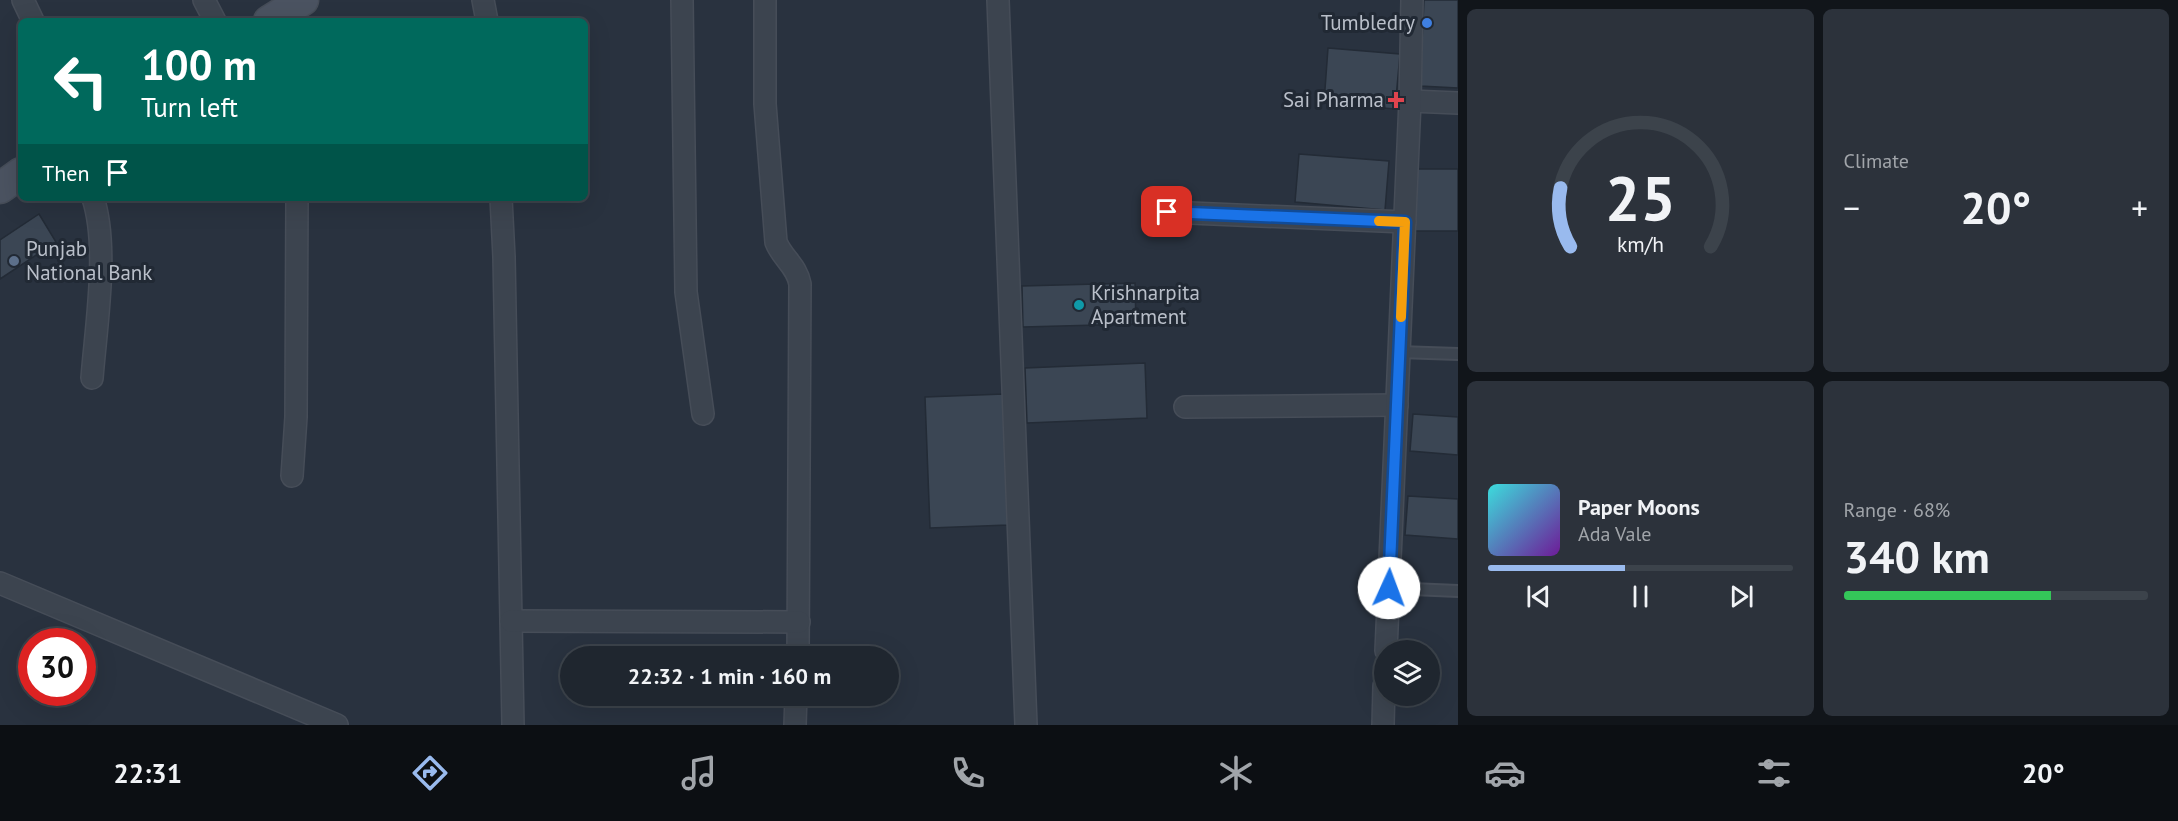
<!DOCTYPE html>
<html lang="en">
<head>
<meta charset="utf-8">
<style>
	body { margin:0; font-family:"PT Sans",sans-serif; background:#2c323b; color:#f1f3f6; height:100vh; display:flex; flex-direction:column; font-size:22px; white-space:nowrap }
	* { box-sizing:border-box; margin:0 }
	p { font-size:20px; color:#a1a5aa }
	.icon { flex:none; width:33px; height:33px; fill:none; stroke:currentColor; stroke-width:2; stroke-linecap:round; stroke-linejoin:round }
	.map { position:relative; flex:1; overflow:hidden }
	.sheet { display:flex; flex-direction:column; gap:9px; padding:9px; background:#11151a; width:720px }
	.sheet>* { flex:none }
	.guide { position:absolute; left:18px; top:18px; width:570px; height:183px; border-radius:9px; box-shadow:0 6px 24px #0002,0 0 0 2px #3c434b; background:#00695c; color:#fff; overflow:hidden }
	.buttons { position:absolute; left:1374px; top:640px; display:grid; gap:12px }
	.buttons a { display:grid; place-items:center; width:66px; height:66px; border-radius:50%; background:#1f262f; box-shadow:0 6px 24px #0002,0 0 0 2px #3c434b; font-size:30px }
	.speed { position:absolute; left:18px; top:628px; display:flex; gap:12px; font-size:30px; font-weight:700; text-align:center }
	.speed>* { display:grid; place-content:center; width:78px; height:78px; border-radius:50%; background:#1f262f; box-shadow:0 6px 24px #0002,0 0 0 2px #3c434b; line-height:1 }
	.speed .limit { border:9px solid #d22; background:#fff; color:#111 }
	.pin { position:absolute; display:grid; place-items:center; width:51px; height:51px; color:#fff; margin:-26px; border-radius:12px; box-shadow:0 3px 9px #0006 }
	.me { position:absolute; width:66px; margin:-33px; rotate:2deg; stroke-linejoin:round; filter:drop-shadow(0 0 4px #0008) }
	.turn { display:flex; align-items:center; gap:21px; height:126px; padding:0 24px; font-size:27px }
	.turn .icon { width:78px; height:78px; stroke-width:2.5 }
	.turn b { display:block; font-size:42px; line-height:51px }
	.then { display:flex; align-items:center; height:57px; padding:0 24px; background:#0003; gap:12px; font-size:22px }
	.big { font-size:45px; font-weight:600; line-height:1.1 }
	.sheet .widget { flex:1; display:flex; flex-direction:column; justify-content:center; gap:9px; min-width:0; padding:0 21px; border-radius:9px; background:#2c323b }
	.sheet .dial { align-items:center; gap:0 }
	.dial svg { height:156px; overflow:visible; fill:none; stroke:#3c434b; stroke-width:7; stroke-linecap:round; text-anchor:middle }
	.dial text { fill:#f1f3f6; stroke:none }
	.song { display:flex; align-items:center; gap:18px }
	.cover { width:72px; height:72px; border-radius:9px; background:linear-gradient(135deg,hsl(180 70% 55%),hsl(280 70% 35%)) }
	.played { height:6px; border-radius:3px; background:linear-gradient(90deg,#99baee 45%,#3c434b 45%) }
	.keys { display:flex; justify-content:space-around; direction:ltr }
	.heat { display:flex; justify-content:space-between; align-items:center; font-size:33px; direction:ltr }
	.charge { height:9px; border-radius:4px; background:linear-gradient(90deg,#34c759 68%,#3c434b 0) }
	.sheet .tiles { flex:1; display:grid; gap:9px; grid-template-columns:repeat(2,1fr) }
	.trip { position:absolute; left:560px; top:646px; width:339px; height:60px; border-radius:30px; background:#1f262f; box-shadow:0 6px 24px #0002,0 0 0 2px #3c434b; font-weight:600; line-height:60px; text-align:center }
	.tabs { display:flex; height:96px; justify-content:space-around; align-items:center; background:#0c0f13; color:#a1a5aa }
	.tabs .icon { width:42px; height:42px }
	.tabs .on { color:#99baee }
	.tabs b { font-size:27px; color:#f1f3f6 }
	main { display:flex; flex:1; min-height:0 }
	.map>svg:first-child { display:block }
	.building { fill:#3b4654; stroke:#232b36; stroke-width:1.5 }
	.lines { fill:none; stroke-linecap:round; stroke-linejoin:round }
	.service-casing { stroke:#464d58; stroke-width:14 }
	.minor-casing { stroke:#464d58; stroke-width:24 }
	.secondary-casing { stroke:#464d58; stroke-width:33 }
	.service { stroke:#3c444f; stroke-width:10 }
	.minor { stroke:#3c444f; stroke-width:21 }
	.secondary { stroke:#4b5361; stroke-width:30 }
	.route-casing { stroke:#114b97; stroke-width:15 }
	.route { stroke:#1a73e8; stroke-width:10 }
	.slow { stroke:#f59e0b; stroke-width:10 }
	.shop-dot { fill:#3f7fe0; stroke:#212934; stroke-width:2 }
	.health-dot { fill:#e0444e; stroke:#212934; stroke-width:2 }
	.service-dot { fill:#5c6f8a; stroke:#212934; stroke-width:2 }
	.culture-dot { fill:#0f9aa8; stroke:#212934; stroke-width:2 }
	.labels { text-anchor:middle; stroke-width:6; stroke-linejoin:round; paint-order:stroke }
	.poi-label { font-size:21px; fill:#b9bfc9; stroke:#212934; text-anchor:end }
</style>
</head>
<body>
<main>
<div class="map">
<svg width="1458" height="725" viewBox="0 0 1458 725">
	<rect width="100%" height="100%" fill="#29323f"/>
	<!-- building -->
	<g class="building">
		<path d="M1424 0H1458V88L1420 86Z"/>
		<path d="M1328 48 1400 54 1395 109 1324 103Z"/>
		<path d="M1299 154 1389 161 1385 210 1295 202Z"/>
		<path d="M1416 169H1458V231H1415Z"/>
		<path d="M39 214 56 242 0 279V240Z"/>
		<path d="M1135 283 1136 324 1023 327 1022 286Z"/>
		<path d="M1145 363 1147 418 1027 423 1025 368Z"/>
		<path d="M1004 394 1008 525 930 528 925 397Z"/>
		<path d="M1413 414 1458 417V455L1410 451Z"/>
		<path d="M1408 496 1458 499V539L1405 535Z"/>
	</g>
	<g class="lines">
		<!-- service casing -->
		<g class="service-casing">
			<g id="service">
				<path d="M1399 352 1458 354"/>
				<path d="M1389 588 1458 591"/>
			</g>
		</g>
		<!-- minor casing -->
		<g class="minor-casing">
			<g id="minor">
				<path d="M23 0 33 21"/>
				<path d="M204 0 215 21"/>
				<path d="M483 0 487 21"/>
				<path d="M682 0 686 292 703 414"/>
				<path d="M765 0V104L776 242C782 258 797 266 800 284L798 657"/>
				<path d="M998 0 1026 725"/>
				<path d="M1410 101 1458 103"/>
				<path d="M501 198 504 257 513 725"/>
				<path d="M1167 212 1405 222"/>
				<path d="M92 378C96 326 109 247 93 198"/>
				<path d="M1185 407 1397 405"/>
				<path d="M292 476 296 417 297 198"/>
				<path d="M0 583 337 725"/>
				<path d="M511 621 799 622"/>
				<path d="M1386 651 1410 101 1412 0"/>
				<path d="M795 725 796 696"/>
				<path d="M1383 725 1384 686"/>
			</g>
		</g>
		<!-- secondary casing -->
		<g class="secondary-casing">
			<g id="secondary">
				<path d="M269 21 303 0"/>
				<path d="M0 188 21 173"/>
			</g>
		</g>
		<!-- service -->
		<use href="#service" class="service"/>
		<!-- minor -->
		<use href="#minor" class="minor"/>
		<!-- secondary -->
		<use href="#secondary" class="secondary"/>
	</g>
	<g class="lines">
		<!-- route casing -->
		<g class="route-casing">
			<path id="route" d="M1167 212 1405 222 1389 588"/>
		</g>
		<!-- route -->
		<use href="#route" class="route"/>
		<!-- slow -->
		<path class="slow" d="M1379 221 1405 222 1401 317"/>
	</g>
	<!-- markers -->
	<circle class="shop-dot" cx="1427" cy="23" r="6"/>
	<path class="health-dot" d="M1393 91h6v6h6v6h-6v6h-6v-6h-6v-6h6z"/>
	<circle class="service-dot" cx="14" cy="261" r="6"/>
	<circle class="culture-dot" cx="1079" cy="305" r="6"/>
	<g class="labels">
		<!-- poi labels -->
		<g class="poi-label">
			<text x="1415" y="30">Tumbledry</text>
			<text x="1384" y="107">Sai Pharma</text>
			<text x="26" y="256" text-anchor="start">Punjab<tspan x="26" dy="24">National Bank</tspan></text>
			<text x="1091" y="300" text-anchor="start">Krishnarpita<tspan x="1091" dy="24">Apartment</tspan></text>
		</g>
	</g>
</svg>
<div class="buttons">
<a><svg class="icon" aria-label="layers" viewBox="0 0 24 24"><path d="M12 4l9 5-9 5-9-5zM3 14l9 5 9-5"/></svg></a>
</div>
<div class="speed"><div class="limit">30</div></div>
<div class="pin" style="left:1167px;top:212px;background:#d93025"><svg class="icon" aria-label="arrive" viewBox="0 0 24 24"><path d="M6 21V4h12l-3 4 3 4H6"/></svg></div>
<svg class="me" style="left:1389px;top:588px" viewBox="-20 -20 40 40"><circle r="19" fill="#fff"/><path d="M0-13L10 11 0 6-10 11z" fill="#1a73e8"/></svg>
<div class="trip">22:32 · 1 min · 160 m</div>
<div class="guide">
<div class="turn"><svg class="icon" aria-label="left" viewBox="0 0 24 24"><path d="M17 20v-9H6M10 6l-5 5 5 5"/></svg><div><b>100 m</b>Turn left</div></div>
<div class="then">Then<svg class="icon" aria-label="arrive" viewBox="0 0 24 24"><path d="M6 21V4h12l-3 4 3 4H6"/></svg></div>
</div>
</div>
<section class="sheet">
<div class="tiles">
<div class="widget dial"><svg viewBox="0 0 100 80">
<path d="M14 69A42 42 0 1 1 86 69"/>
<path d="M14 69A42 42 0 0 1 9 39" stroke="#99baee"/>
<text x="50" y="56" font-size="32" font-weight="700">25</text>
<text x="50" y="72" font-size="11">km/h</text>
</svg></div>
<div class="widget"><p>Climate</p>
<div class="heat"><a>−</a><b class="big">20°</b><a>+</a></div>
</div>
<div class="widget">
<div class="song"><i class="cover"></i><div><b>Paper Moons</b><p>Ada Vale</p></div></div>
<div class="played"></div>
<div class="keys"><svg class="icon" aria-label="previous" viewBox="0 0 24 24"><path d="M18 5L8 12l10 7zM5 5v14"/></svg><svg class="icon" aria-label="pause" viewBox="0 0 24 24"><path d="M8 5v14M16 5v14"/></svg><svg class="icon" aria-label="next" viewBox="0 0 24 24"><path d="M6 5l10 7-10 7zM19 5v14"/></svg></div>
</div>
<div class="widget"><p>Range · 68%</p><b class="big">340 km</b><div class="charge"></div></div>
</div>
</section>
</main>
<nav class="tabs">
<b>22:31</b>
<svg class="icon on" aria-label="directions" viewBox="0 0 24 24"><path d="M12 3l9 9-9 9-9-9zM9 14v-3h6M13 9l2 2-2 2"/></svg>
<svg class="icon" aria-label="music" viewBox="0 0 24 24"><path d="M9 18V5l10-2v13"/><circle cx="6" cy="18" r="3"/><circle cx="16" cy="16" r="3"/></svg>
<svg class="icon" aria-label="phone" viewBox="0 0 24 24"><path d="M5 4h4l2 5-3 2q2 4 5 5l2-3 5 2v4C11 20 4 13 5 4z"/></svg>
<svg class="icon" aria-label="climate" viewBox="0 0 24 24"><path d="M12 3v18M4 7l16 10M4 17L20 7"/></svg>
<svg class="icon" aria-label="car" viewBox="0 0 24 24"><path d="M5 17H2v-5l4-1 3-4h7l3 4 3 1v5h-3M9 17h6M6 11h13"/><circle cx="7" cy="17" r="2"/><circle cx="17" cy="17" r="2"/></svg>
<svg class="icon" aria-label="filters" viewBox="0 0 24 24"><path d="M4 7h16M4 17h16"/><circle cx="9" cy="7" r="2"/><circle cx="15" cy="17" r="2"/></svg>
<b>20°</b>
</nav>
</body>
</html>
